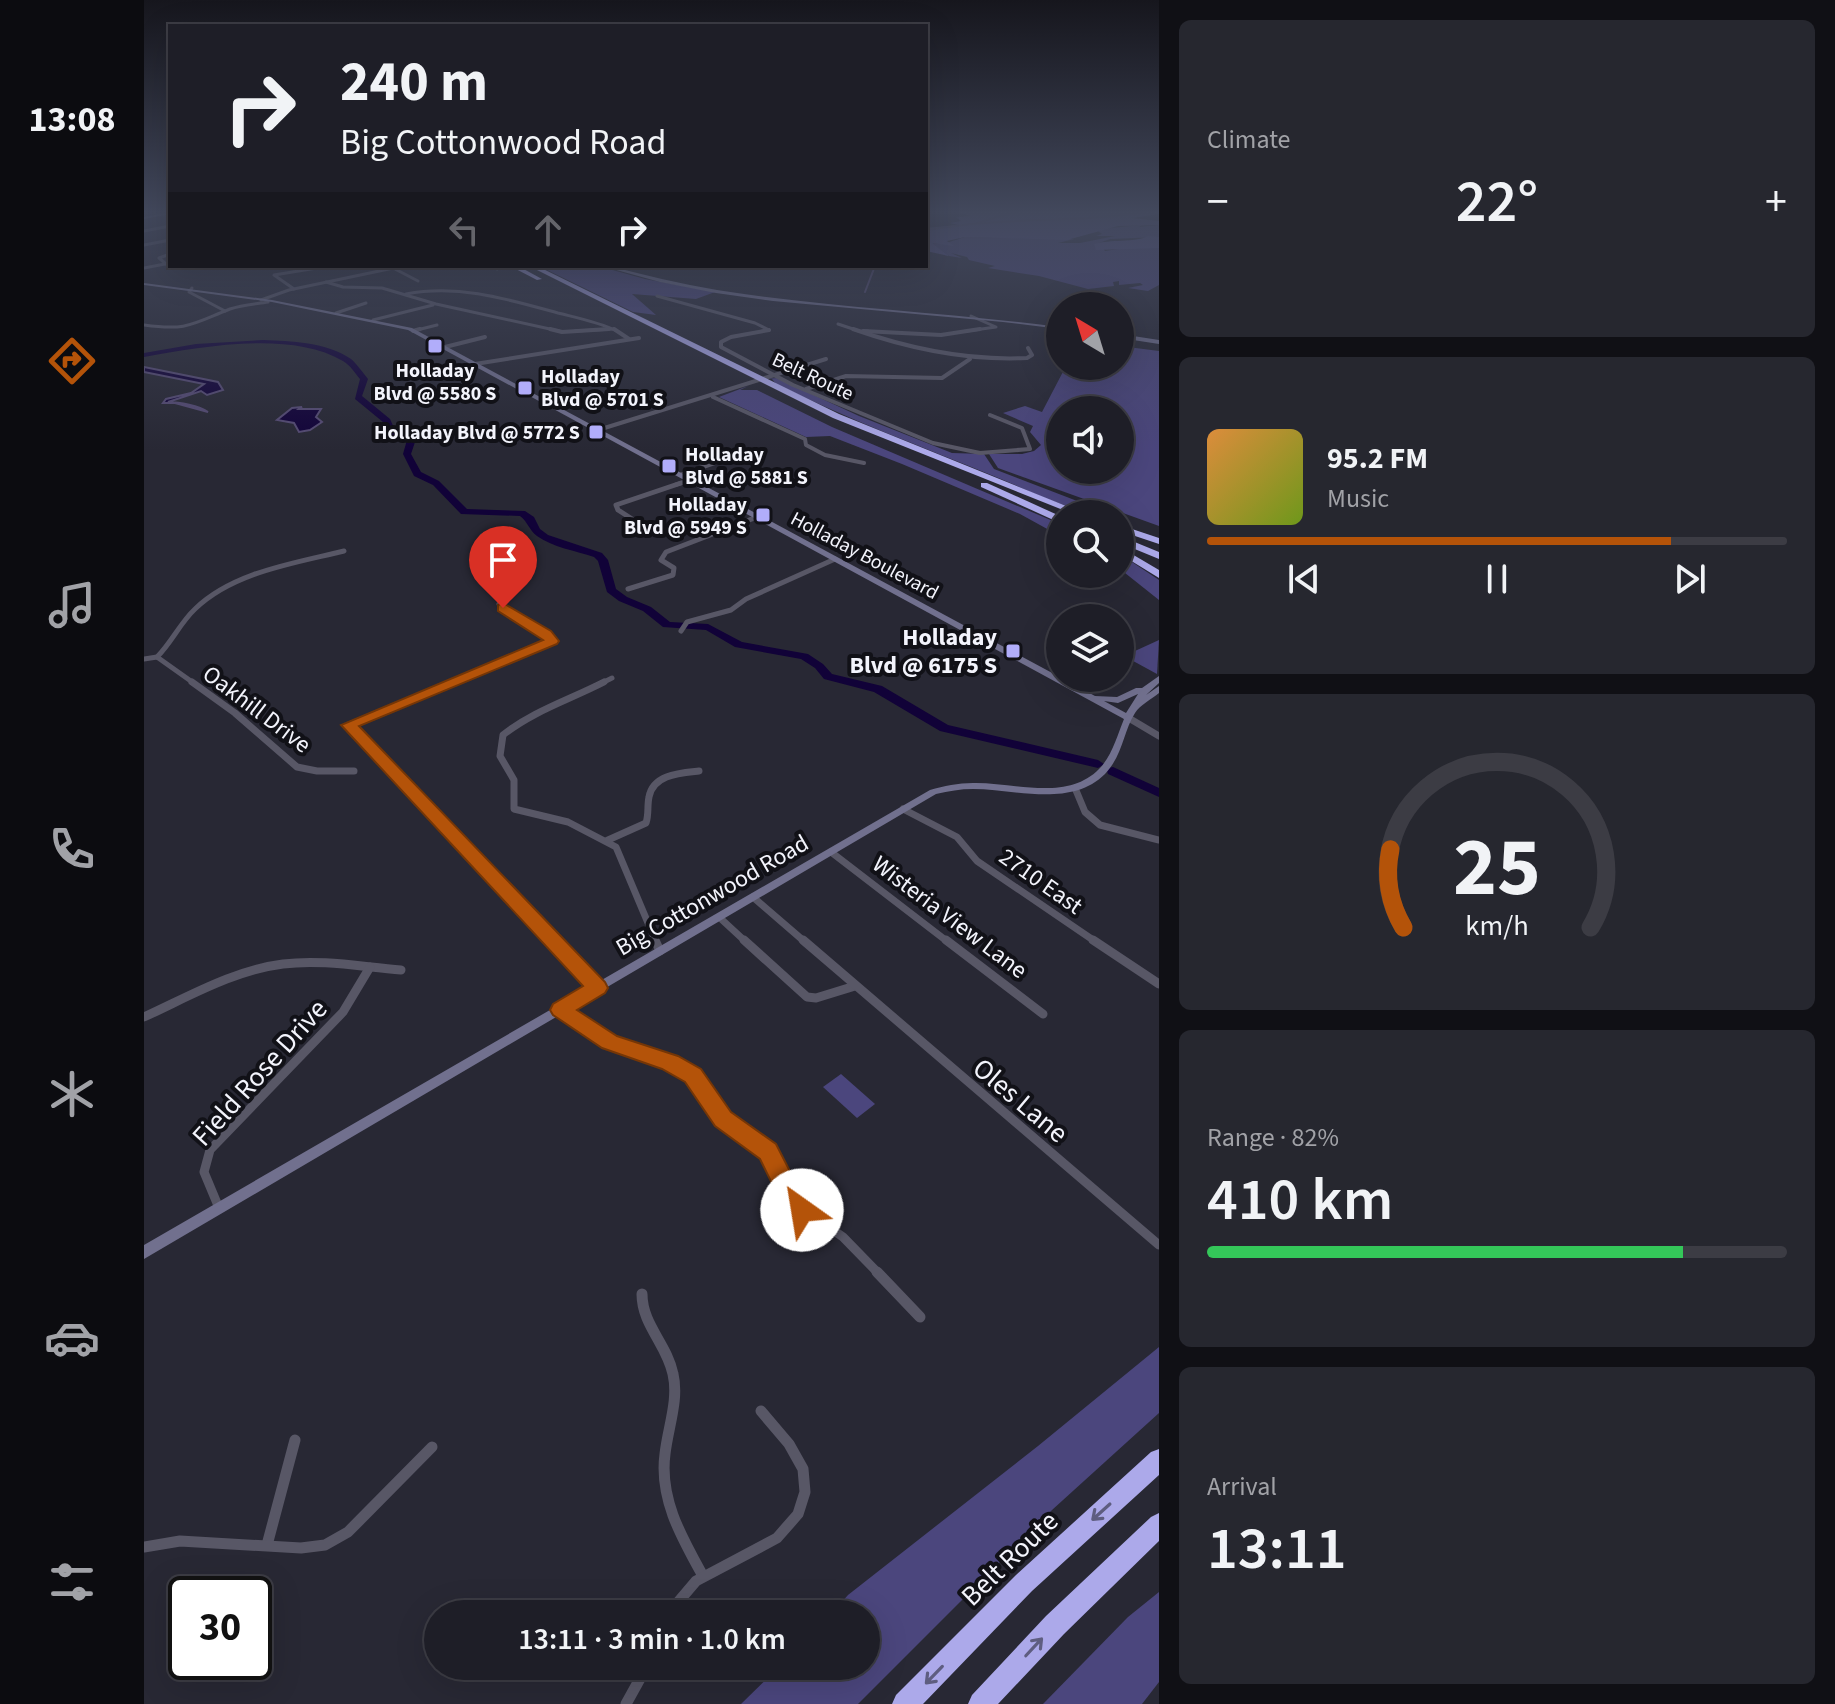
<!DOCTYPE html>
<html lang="en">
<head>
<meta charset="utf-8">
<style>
	body { margin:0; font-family:"Source Sans 3",sans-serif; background:#26272f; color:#f1f3f6; height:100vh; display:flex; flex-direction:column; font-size:30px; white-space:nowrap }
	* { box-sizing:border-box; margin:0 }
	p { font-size:26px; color:#a1a2a7 }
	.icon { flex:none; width:44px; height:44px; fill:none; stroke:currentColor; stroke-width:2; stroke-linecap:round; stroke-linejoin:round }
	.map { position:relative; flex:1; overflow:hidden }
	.drawer { display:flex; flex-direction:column; gap:20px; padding:20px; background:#101015; width:676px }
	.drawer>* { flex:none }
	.banner { position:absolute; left:24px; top:24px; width:760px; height:244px; border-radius:0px; box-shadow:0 8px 32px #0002,0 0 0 2px #3c3c44; background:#1e1e27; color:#f1f3f6; overflow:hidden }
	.needle { width:52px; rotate:322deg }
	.fabs { position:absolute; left:902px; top:292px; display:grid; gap:16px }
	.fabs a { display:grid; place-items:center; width:88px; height:88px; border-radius:50%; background:#1e1e27; box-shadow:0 8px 32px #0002,0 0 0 2px #3c3c44; font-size:40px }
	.speed { position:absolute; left:24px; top:1576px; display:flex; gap:16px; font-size:40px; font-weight:700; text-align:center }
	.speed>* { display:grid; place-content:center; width:104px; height:104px; border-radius:50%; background:#1e1e27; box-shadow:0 8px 32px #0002,0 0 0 2px #3c3c44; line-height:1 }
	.speed .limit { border:4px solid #111; border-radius:12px; background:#fff; color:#111 }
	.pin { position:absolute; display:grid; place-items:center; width:68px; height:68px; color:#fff; margin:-82px -34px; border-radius:50% 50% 50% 0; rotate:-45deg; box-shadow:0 0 8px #0007 }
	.pin .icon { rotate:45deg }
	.me { position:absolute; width:88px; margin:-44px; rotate:328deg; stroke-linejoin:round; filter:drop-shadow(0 0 6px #0008) }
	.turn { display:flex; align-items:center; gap:28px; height:168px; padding:0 40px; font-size:36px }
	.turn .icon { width:104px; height:104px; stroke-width:2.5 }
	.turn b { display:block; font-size:56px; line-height:68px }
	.lanes { display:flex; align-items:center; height:76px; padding:0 40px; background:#0003; justify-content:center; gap:40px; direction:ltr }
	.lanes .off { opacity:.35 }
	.big { font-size:60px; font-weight:600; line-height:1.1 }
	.drawer .widget { flex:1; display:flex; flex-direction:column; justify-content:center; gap:12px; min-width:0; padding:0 28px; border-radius:12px; background:#26272f }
	.drawer .dial { align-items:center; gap:0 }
	.dial svg { height:208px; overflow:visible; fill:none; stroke:#3c3c44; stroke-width:7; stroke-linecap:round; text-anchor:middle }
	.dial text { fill:#f1f3f6; stroke:none }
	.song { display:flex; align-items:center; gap:24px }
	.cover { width:96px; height:96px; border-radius:12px; background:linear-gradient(135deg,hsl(30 70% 55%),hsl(80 70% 35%)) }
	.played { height:8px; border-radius:4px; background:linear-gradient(90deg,#b45309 80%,#3c3c44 80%) }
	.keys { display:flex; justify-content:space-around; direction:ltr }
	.heat { display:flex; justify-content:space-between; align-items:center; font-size:44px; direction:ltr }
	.charge { height:12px; border-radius:6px; background:linear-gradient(90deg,#34c759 82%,#3c3c44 0) }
	.trip { position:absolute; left:280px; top:1600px; width:456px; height:80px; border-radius:40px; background:#1e1e27; box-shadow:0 8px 32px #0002,0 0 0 2px #3c3c44; font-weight:600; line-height:80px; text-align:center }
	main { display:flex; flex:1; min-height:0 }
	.tab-bar { display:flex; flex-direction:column; width:144px; justify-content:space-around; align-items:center; background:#0c0c10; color:#a1a2a7 }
	.tab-bar .icon { width:56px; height:56px }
	.tab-bar .current { color:#b45309 }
	.tab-bar b { font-size:36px; color:#f1f3f6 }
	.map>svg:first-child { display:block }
	.green { fill:#4b467d; fill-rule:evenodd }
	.forest { fill:#585390 }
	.water { fill:#110238; stroke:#554b73; stroke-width:2 }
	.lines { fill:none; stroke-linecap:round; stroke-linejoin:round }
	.stream { stroke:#554b73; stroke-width:2 }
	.river { fill:#110238; fill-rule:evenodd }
	.street-far5 { stroke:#585766; stroke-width:3 }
	.street-far4 { stroke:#585766; stroke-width:4 }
	.street-far3 { stroke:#585766; stroke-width:5 }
	.street-far2 { stroke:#585766; stroke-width:7 }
	.street-far1 { stroke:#585766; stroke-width:9 }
	.street { stroke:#585766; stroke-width:11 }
	.secondary { fill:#71708e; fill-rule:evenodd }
	.highway { fill:#aca9ea; fill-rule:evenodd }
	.oneway { stroke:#5e5d80 }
	.route { fill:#b45309; stroke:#753606; stroke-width:2 }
	.poi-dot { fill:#b1adfa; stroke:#111117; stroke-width:3 }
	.labels { text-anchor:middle; stroke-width:8; stroke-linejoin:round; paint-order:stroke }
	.far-poi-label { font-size:20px; font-weight:bold; fill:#f3f4fc; stroke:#111117; text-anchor:start }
	.far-street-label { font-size:20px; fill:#f3f4fc; stroke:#111117 }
	.poi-label { font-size:24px; font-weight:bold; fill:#f3f4fc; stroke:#111117; text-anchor:end }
	.street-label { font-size:24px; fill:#f3f4fc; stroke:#111117 }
	.near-street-label { font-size:28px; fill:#f3f4fc; stroke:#111117 }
</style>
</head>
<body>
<main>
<nav class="tab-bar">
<b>13:08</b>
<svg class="icon current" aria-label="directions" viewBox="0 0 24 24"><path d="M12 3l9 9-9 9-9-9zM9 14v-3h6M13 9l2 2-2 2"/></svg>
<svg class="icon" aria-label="music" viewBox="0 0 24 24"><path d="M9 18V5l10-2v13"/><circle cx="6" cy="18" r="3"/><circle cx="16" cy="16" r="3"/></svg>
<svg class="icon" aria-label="phone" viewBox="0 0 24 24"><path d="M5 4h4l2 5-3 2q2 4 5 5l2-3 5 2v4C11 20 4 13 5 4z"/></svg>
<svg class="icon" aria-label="climate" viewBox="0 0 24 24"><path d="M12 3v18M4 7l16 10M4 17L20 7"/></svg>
<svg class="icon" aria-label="car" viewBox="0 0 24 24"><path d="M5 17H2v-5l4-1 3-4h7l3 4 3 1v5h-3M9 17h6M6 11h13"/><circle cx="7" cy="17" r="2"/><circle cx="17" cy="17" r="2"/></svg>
<svg class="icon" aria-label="filters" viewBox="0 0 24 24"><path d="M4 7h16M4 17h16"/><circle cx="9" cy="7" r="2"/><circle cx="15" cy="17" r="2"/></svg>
</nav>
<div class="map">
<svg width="1015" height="1704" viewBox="0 0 1015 1704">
	<rect width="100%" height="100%" fill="#282834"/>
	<!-- green -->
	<g class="green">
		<path d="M998 225 995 227 1015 225V237L966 239 955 243 961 251 994 246 1015 248V285L1004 291 984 288 999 285 996 283 975 285V281L969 282 970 286 944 289 895 276 844 268 851 266 825 260 823 257 807 253 818 258 805 256 787 243 799 244 821 237 930 239 914 243H936L971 236H952L958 234 954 231 956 229Z"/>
		<path d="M395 266H454L501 279 571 292 552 299 488 294 512 315 489 312Z"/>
		<path d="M976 346 1015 351V526L854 468 845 454H878L890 451 897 445 886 432 889 426 859 413 881 406 898 412 922 366H976ZM916 410H976V470H916Z"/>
		<path d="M633 378 715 416 808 453 840 454 850 469 967 514C929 514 887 491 852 477 778 447 704 419 632 384L628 379H622Z"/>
		<path d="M604 386 596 390H613L688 427 916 524V536L876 514 758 464 686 436 662 437 575 397Z"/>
		<path d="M976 554 1015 580V600L976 569Z"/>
		<path d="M1015 640 1013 674 980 656Z"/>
		<path d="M697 1074 731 1104 713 1118 679 1087Z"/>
		<path d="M1015 1347V1413L908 1510 714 1704H597L636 1666H722V1614H687L704 1595 894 1446Z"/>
		<path d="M1015 1592V1682L998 1704H899L984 1617Z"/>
	</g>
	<!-- forest -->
	<g class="forest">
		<path d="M808 211H1015V214L988 218 1015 221V225L974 226 923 240 821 237 803 241 810 246 788 243 805 256 782 251V228L814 225 806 223 817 221 812 217 827 216Z"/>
		<path d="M1004 236 1015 237V248L952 250 950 244C967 239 990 243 1004 236Z"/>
	</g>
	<!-- water -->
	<g class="water">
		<path d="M0 367 74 382 79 390 63 395 57 391 24 402C36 402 55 406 64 412L31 403H19L22 399 47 393 60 384 0 372Z"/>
		<path d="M158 407 155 409H177L172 417 178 422 166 430 155 432 150 423 133 420 148 408Z"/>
	</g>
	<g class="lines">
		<!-- stream -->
		<g class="stream">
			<path d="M833 223 874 211"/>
			<path d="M828 224C887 218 946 222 1004 211"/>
			<path d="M782 230 827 224"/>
			<path d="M721 292 731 266"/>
		</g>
		<!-- river -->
		<g class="river">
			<path d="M119 340C147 341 182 342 207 359 213 364 219 373 224 379L218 396 246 419 251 430 272 439 267 454 277 472 295 481 323 509 381 511 390 517 396 529 404 535 458 553 464 560 472 589 483 597 507 607 526 622 564 624 598 642 664 654 679 664 688 674 738 686 804 725 954 760 960 764 954 768 796 731 730 692 680 679 671 668 657 659 591 647 562 630 519 627 499 611 475 601 463 592 454 561 450 557C432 551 408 547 393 536 385 530 384 522 376 516L317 514 289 485 270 476 259 454 263 440 245 434 239 422 211 399 216 379C211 373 206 365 199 361 146 330 57 347 0 357V353L52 344Z"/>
			<path d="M969 767 1015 788V797L964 774 963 771 964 768Z"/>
		</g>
		<!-- street-far5 -->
		<g class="street-far5">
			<path d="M0 231 26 226"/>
			<path d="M0 245 26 240"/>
			<path d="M22 264 15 258 26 254"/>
			<path d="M347 266 353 269"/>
			<path d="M0 268 26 263"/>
			<path d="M251 269 274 281"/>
			<path d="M182 282 199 287 238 288 292 304 415 331"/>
			<path d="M48 288 45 292 81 311"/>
			<path d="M150 289 130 275 185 266"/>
			<path d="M262 294C315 284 363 299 414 313 434 318 455 322 473 331"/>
			<path d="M513 296 611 323 625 330"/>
			<path d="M117 300 145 290 259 266"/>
			<path d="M192 313 222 303"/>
			<path d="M229 320 289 305"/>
			<path d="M694 324 715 331"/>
			<path d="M0 325C44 331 48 324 86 309 98 305 112 304 124 302"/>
			<path d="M269 331 293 325"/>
			<path d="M431 331 470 329"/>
			<path d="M618 331 625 330"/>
			<path d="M719 331H724"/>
			<path d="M823 331 852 327 827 316"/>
		</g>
		<!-- street-far4 -->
		<g class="street-far4">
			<path d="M406 329 418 332 465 329"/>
			<path d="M470 329 485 339"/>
			<path d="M709 329C766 349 823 361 883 358L888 355 884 348"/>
			<path d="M625 330 587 337 577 342V347L649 385 789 443 836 453 886 449 878 428 846 415"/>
			<path d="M269 331 276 329"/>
			<path d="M719 331 797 335 836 329"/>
			<path d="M301 347 341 337"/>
			<path d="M331 364 495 338"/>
			<path d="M662 389 702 376 798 378 826 359"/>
			<path d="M569 397 661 439 662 445 681 455 720 463"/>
			<path d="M454 430 682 359"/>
			<path d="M536 475 611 449"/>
			<path d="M531 485 546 480"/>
		</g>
		<!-- street-far3 -->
		<g class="street-far3">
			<path d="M502 528 474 510 472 505 537 483"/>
			<path d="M484 589 529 575 530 568 517 560 522 552 613 517"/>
			<path d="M537 631 543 622 587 610 602 599 691 559"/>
			<path d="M13 657C28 642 36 623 51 609 89 572 151 563 200 551"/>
			<path d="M0 659 13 657 51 684"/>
			<path d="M304 684 408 641 355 604 382 577 338 544V536"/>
			<path d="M456 684 468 678"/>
		</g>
		<!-- street-far2 -->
		<g class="street-far2">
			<path d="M48 682 91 713 153 767 173 771H210"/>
			<path d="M309 682 205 725 409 942"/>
			<path d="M460 682C425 700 389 711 359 735L356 756 370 780V809L424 822 472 847 512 942"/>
			<path d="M983 717 1015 736"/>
			<path d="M931 788 941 812 956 825 1015 840"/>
			<path d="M759 809 813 837 833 861 952 942"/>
			<path d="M464 840 502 823C505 814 503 806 505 797 509 774 537 773 555 771"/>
			<path d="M687 852 804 942"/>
			<path d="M609 897 661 942"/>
			<path d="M575 917 602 942"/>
		</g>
		<!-- street-far1 -->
		<g class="street-far1">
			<path d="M407 940 453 988"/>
			<path d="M511 940 516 951"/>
			<path d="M600 940 663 997 672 998 711 986"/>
			<path d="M659 940 1015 1245"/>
			<path d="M802 940 899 1014"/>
			<path d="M949 940 1015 984"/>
			<path d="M416 1010 466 1042 526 1062 549 1076 581 1122 627 1155 650 1203 699 1237 735 1274"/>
			<path d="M0 1017C44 997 90 970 139 964 178 959 218 967 257 970"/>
			<path d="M75 1208 60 1172 66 1150 199 1012 226 967"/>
		</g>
		<!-- street -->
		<g class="street">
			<path d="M733 1272 776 1317"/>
			<path d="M498 1294C498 1325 523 1344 529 1374 535 1400 524 1427 521 1454 515 1499 538 1538 559 1576"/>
			<path d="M123 1545 151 1440"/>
			<path d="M0 1547 36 1541 157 1548 181 1545 204 1532 288 1447"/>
			<path d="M524 1614 552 1581 633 1538 654 1514 661 1492 659 1469 645 1444 617 1411"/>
			<path d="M482 1704 503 1666"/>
		</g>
		<!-- secondary -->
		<g class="secondary">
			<path d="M26 212V214L0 219V217Z"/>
			<path d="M458 266H465C501 275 537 284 573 290 687 308 802 312 916 327V329L859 322 629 301 572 293 516 282Z"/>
			<path d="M0 283 128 300 268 328 951 696 973 697 992 688H998L1015 676V683L1002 695 1015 686V693C1008 699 996 705 991 713 979 732 979 755 961 774 927 808 871 789 829 789 816 789 805 791 792 794L0 1259V1245L786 790C800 786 814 783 829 783 869 782 923 802 955 769 968 756 973 736 980 719L264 330 128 302 0 285ZM994 694 982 713 960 701 974 703Z"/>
			<path d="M976 334 1015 340V344L976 338Z"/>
		</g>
		<!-- highway -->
		<g class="highway">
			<path d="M366 266H374L398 279 393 280Z"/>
			<path d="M385 266H393L695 414 942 514H929L689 418Z"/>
			<path d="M837 483H843L916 516V523L837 487Z"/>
			<path d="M976 525 1015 538V544L976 531Z"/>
			<path d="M976 536 1015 552V559L976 543Z"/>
			<path d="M976 547 1015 570V578L976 554Z"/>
			<path d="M1015 1449V1475L888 1591 779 1704H748L752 1695 872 1575 1007 1452Z"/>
			<path d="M1015 1513V1541L920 1634 854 1704H824L828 1695 902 1616 1007 1517Z"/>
		</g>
	</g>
	<!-- one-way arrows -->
	<defs><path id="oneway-shaft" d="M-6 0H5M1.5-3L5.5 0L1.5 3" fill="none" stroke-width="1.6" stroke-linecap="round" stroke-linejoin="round" transform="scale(2)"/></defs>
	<g class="oneway">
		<use href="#oneway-shaft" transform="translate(957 1512) rotate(138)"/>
		<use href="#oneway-shaft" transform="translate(890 1647) rotate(-47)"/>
		<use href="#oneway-shaft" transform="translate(790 1675) rotate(134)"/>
	</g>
	<!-- sky -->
	<linearGradient id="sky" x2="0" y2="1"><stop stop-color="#16161d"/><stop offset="0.47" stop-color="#42485c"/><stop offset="1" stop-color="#42485c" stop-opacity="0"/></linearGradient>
	<rect width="1015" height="450" fill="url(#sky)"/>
	<!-- route -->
	<path class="route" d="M359 603 407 631 415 641 413 644 215 726 461 982 464 988 461 993 433 1010 473 1036 534 1056 557 1069 587 1112 632 1144 656 1191 670 1210 666 1218 658 1221 649 1218 639 1206 616 1159 571 1126 541 1082 518 1069 458 1048 409 1015 406 1010 409 1004 439 986 197 725 399 640 354 611V605Z"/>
	<!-- markers -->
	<g class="poi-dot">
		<rect x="283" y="338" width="16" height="16" rx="4"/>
		<rect x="373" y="380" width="16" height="16" rx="4"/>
		<rect x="444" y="424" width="16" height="16" rx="4"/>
		<rect x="517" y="458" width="16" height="16" rx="4"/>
		<rect x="611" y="507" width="16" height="16" rx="4"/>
		<rect x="861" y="643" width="16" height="16" rx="4"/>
	</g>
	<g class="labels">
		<!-- far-poi labels -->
		<g class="far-poi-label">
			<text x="291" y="377" text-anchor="middle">Holladay<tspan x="291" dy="23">Blvd @ 5580 S</tspan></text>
			<text x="397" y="383">Holladay<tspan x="397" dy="23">Blvd @ 5701 S</tspan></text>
			<text x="436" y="439" text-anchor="end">Holladay Blvd @ 5772 S</text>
			<text x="541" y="461">Holladay<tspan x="541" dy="23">Blvd @ 5881 S</tspan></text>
			<text x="603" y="511" text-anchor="end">Holladay<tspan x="603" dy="23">Blvd @ 5949 S</tspan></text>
		</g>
		<!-- far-street labels -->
		<g class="far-street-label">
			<text transform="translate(669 376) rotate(25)" y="7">Belt Route</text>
			<text transform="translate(721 555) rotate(28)" y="7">Holladay Boulevard</text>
		</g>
		<!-- poi labels -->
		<g class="poi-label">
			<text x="853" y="645">Holladay<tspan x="853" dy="28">Blvd @ 6175 S</tspan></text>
		</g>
		<!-- street labels -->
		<g class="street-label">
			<text transform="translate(113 709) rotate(37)" y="8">Oakhill Drive</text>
			<text transform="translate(897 881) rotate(35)" y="8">2710 East</text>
			<text transform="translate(568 895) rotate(-30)" y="8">Big Cottonwood Road</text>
			<text transform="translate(806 917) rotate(37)" y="8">Wisteria View Lane</text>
		</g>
		<!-- near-street labels -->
		<g class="near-street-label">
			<text transform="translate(115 1072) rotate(-48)" y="10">Field Rose Drive</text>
			<text transform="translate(877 1100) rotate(40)" y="10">Oles Lane</text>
			<text transform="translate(865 1558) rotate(-44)" y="10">Belt Route</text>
		</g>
	</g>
</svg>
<div class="fabs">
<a><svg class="needle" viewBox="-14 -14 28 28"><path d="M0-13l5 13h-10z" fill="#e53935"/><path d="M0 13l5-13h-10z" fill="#a1a2a7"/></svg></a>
<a><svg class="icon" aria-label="sound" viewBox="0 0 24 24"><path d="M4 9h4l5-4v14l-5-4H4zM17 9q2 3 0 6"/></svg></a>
<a><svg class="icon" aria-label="search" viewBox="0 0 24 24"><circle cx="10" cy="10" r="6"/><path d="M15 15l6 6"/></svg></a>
<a><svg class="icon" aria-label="layers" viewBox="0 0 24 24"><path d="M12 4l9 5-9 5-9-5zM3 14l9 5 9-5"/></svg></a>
</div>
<div class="speed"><div class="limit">30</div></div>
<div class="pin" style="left:359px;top:608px;background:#d93025"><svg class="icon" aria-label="arrive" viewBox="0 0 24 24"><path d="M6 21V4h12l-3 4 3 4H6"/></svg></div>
<svg class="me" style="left:658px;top:1210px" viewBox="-20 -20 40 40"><circle r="19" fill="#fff"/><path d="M0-13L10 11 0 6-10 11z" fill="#b45309"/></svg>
<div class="trip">13:11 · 3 min · 1.0 km</div>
<div class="banner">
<div class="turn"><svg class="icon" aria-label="right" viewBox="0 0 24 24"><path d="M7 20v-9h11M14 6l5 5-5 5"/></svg><div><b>240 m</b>Big Cottonwood Road</div></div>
<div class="lanes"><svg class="icon off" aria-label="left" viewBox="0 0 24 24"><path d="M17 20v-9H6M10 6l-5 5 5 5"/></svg><svg class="icon off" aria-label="ahead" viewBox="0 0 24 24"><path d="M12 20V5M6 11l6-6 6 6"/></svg><svg class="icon" aria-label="right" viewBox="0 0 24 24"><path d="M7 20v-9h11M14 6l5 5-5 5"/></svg></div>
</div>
</div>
<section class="drawer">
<div class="widget"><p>Climate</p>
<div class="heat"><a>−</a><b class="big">22°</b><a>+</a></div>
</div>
<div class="widget">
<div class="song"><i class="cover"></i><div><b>95.2 FM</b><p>Music</p></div></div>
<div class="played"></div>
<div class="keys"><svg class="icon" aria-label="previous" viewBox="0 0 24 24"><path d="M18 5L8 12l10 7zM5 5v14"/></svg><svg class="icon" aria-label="pause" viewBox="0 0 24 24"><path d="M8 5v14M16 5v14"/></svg><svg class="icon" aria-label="next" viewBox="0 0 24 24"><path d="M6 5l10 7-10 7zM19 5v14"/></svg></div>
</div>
<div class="widget dial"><svg viewBox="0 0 100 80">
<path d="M14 69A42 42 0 1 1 86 69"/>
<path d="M14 69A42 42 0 0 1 9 39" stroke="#b45309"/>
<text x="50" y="56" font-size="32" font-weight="700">25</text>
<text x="50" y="72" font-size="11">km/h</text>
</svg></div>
<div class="widget"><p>Range · 82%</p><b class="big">410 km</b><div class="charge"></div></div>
<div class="widget"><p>Arrival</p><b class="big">13:11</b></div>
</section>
</main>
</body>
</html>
